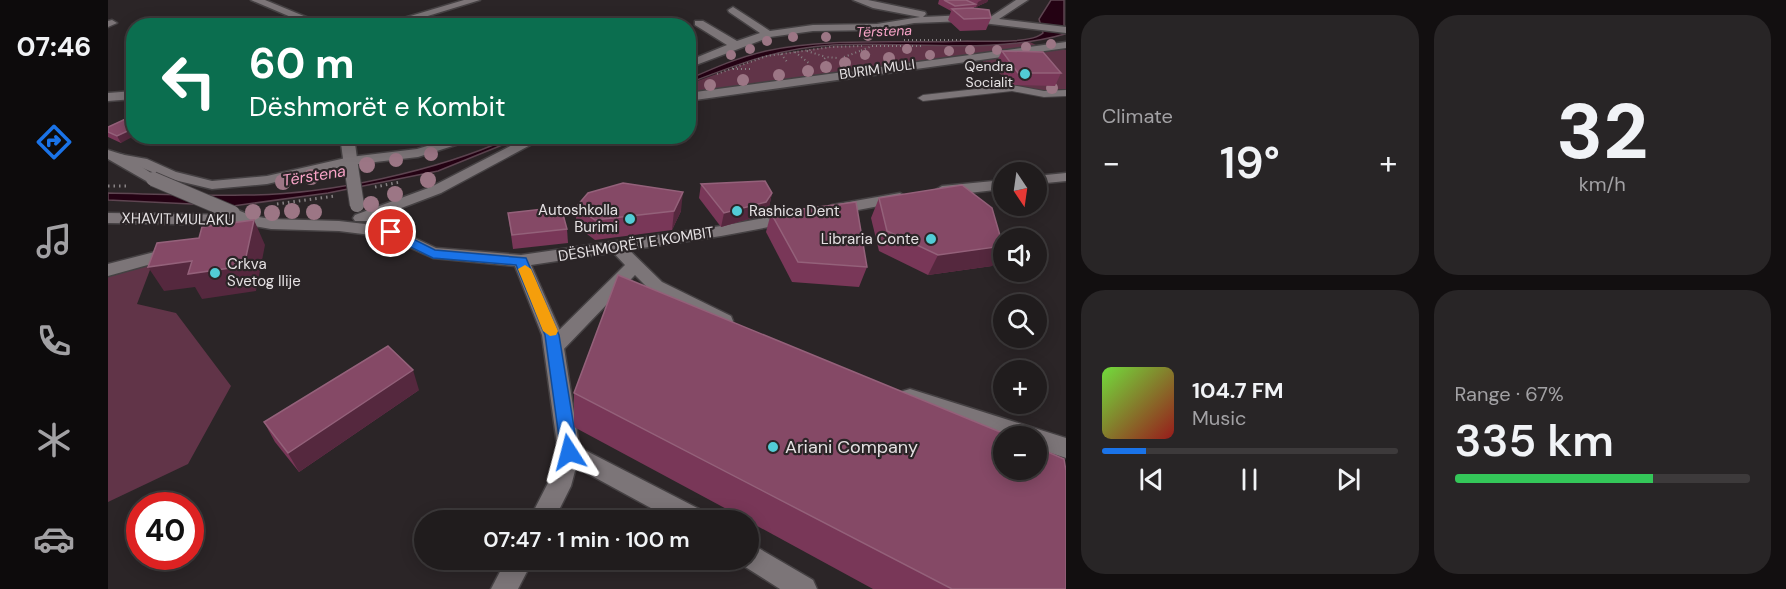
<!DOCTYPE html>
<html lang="en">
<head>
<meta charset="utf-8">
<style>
	body { margin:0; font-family:"DM Sans",sans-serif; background:#282526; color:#f1f3f6; height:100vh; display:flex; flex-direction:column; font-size:22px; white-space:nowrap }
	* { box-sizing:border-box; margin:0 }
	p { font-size:20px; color:#a2a1a4 }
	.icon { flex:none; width:33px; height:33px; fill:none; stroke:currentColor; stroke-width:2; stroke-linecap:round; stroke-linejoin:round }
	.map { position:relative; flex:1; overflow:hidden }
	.panel { display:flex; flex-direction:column; gap:15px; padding:15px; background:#120f10; width:720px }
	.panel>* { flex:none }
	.top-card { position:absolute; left:18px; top:18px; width:570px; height:126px; border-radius:24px; box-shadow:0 3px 15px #0003,0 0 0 2px #3d3a3b; background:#0b6e4f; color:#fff; overflow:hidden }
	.needle { width:39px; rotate:167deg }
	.controls { position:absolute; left:885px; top:162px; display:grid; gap:12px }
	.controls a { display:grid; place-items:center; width:54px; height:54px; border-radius:50%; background:#201c1d; box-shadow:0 3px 15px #0003,0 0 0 2px #3d3a3b; font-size:30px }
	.speed { position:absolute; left:18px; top:492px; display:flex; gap:12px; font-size:30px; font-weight:700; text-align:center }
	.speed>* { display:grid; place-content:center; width:78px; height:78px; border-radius:50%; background:#201c1d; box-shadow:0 3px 15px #0003,0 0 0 2px #3d3a3b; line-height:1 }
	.speed .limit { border:9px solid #d22; background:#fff; color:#111 }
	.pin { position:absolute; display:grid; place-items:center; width:51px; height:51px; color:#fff; margin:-26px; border:3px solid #fff; border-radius:50%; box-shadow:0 2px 6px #0007 }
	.me { position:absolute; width:66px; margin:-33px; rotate:351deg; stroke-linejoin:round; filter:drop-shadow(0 0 4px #0008) }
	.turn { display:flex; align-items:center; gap:21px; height:126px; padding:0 24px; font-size:27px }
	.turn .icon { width:78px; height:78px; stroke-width:2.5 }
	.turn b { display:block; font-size:42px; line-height:51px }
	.big { font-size:45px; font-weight:600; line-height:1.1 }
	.panel .card { flex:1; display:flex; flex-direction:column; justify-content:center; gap:9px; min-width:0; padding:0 21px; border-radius:24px; background:#282526 }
	.panel .dial { align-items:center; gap:0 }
	.dial b { font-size:78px; line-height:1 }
	.song { display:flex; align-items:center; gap:18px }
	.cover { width:72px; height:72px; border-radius:9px; background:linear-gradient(135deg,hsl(100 70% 55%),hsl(0 70% 35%)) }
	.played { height:6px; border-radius:3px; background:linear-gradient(90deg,#1a73e8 15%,#3d3a3b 15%) }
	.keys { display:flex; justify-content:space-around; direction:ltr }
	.heat { display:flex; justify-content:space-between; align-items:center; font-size:33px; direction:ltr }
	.charge { height:9px; border-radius:4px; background:linear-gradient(90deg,#34c759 67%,#3d3a3b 0) }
	.panel .tiles { flex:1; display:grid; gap:15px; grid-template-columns:repeat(2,1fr) }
	.trip { position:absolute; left:306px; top:510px; width:345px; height:60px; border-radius:30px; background:#201c1d; box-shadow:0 3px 15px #0003,0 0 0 2px #3d3a3b; font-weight:600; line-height:60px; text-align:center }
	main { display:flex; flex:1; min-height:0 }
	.dock { display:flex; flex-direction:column; width:108px; justify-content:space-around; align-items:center; background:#0d0b0c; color:#a2a1a4 }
	.dock .icon { width:42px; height:42px }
	.dock .on { color:#1a73e8 }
	.dock b { font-size:27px; color:#f1f3f6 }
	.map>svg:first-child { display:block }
	.green { fill:#613448 }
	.water { fill:#240213; stroke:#5e4551; stroke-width:1.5 }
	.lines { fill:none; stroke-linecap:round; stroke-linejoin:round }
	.lane-casing { stroke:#454143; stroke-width:2 }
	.street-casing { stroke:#454143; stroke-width:3 }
	.secondary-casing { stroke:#454143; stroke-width:3 }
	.path-far1 { stroke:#878284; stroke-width:2; stroke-dasharray:1 3; stroke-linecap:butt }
	.path { stroke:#878284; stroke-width:3; stroke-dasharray:1.5 4; stroke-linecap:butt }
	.lane { fill:#7c7578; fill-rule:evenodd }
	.street { fill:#7c7578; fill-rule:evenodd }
	.secondary { fill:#7c7578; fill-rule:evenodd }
	.secondary-bridge-casing { stroke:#454143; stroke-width:16; stroke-linecap:butt }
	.secondary-bridge { stroke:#7c7578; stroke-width:14 }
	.tree { fill:#9c7685 }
	.wall { fill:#793758 }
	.shaded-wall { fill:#55283e }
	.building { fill:#854966; stroke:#94617a; stroke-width:1.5 }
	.route { fill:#1a73e8; stroke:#114b97; stroke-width:1.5 }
	.slow { fill:#f59e0b }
	.poi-dot { fill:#52ccd6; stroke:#2b2527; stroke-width:2 }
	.labels { text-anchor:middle; stroke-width:4.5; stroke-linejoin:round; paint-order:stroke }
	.far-water-label { font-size:14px; font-style:italic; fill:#f9a4c8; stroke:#2b2527 }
	.far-poi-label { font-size:14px; fill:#e5e1e3; stroke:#2b2527; text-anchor:end }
	.far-street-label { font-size:14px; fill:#e5e1e3; stroke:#2b2527 }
	.poi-label { font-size:15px; fill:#e5e1e3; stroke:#2b2527; text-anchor:end }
	.street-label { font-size:15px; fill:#e5e1e3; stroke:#2b2527 }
	.water-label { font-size:16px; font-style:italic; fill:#f9a4c8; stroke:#2b2527 }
	.near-poi-label { font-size:18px; fill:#e5e1e3; stroke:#2b2527; text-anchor:start }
</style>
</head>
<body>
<main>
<nav class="dock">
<b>07:46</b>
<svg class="icon on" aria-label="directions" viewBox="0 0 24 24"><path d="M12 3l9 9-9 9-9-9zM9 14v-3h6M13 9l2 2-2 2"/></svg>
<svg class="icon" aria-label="music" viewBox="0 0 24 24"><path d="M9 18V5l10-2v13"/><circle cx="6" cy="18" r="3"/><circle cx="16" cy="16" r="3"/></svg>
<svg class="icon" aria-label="phone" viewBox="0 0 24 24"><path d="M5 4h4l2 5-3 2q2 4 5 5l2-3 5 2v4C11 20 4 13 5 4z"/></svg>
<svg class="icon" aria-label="climate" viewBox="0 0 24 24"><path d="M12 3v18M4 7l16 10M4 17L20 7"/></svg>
<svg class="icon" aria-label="car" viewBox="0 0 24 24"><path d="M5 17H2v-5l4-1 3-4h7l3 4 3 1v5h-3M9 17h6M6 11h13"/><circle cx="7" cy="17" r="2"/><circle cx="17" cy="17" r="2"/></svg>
</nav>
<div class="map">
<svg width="958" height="589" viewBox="0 0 958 589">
	<rect width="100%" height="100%" fill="#2b2527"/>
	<!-- green -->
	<g class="green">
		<path d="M922 42 930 46 581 96V84L661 55 726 46Z"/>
		<path d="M951 48 958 50V89L924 91 911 88 869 57Z"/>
		<path d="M45 262 29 304 68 313 123 386 80 464 0 502V274Z"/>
	</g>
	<!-- water -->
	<g class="water">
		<path d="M943 0H956V25L958 31 957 34C884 55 800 41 725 45 671 48 630 64 581 83V79C606 68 631 57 658 51 724 37 792 44 859 41 876 41 923 44 935 33L931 19Z"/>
		<path d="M404 137H414L330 171 220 193 125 206 0 200V193C46 194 92 196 137 195 219 195 330 171 404 137Z"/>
	</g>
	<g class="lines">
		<!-- lane casing -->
		<g class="lane-casing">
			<path id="lane" d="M904 85 936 91 958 90V96L936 97 904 91 815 101 810 98 815 95Z"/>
		</g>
		<!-- street casing -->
		<g class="street-casing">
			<g id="street">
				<path d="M143 0H157L220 26H204Z"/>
				<path d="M745 0H760L817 12 818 14 815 17 859 15 881 18 908 0H920L891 19 958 27V33L858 21 806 23 769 30 705 31 662 37 580 68V61L619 45 587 25V21H595L629 41 652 33 621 12 620 10 625 7 662 31 705 25 769 24 812 17 765 8Z"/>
				<path d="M4 20 9 23 0 27V21Z"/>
				<path d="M958 42V48L580 101V93Z"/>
				<path d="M353 136H376L310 157 242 165 159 184 104 189 58 178 30 166 6 161 4 158 11 154 39 159 68 172 104 181 159 176 242 157 309 149Z"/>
				<path d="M422 136H439L333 193 259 221H247L245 218 247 215 323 187Z"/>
				<path d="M0 213 140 215 148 220 140 225 0 223Z"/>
				<path d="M508 242 514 243 554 282 623 316 625 321 623 326 616 328 609 326 542 290 527 275 453 352 446 354 439 352 436 347 439 342 517 265 500 247 502 243Z"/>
				<path d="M66 247 72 248 74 252 72 256 0 276V264Z"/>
				<path d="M802 389 958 438V458L928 448V436H896L795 403 792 397 795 391Z"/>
				<path d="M461 442 597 512 600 520H565L453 459 450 452 453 445Z"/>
				<path d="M640 542 705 580 709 589H672L631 563 630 560H640Z"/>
			</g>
		</g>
		<!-- secondary casing -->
		<g class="secondary-casing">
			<g id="secondary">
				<path d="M356 0H372L287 26H269Z"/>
				<path d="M26 91V99L0 101V93Z"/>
				<path d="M232 136H246L250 166 248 169 243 170 236 166Z"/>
				<path d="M0 150 16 155 52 179 50 182H40L0 159Z"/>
				<path d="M958 173V181L928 184V176Z"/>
				<path d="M896 180V189L834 196 826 191 834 186Z"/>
				<path d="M792 193 800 198 797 201 724 215 716 210 724 205Z"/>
				<path d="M125 208 144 216 163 219 231 221 283 227 328 248 413 255 613 226 682 213 690 218 682 223 613 236 423 265 454 335 472 452 463 486 446 520H421L440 483 450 452 434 335 407 266 325 258 279 237 231 231 163 229 140 225 119 216 117 213 119 210Z"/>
				<path d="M398 560H425L410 589H383Z"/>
			</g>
		</g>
		<!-- path-far1 -->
		<g class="path-far1">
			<path d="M796 40H855"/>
			<path d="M764 46H814"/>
			<path d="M699 51 718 57"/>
			<path d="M687 52 702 64"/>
			<path d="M673 54 680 63"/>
			<path d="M762 55 752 51 764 46"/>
			<path d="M736 57 752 51"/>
			<path d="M718 62 716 59 718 57 729 58"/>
			<path d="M625 69H642"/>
			<path d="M609 74 659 56 723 47 754 46"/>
		</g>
		<!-- path -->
		<g class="path">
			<path d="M0 186H19"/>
			<path d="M267 187 292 182"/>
			<path d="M169 204 227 196"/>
		</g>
		<!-- lane -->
		<use href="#lane" class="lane"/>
		<!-- street -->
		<use href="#street" class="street"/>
		<!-- secondary -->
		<use href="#secondary" class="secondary"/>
		<!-- secondary-bridge casing -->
		<g class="secondary-bridge-casing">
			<g id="secondary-bridge">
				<path d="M243 166 249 205"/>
				<path d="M45 179 125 213"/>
			</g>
		</g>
		<!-- secondary-bridge -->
		<use href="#secondary-bridge" class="secondary-bridge"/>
	</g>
	<!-- trees -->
	<g class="tree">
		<circle cx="786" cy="32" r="5"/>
		<circle cx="760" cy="36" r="5"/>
		<circle cx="685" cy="37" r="5"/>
		<circle cx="718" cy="37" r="5"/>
		<circle cx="659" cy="41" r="5"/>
		<circle cx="943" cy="44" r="5"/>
		<circle cx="918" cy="47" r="5"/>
		<circle cx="642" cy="49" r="5"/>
		<circle cx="799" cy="49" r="5"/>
		<circle cx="862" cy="50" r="5"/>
		<circle cx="889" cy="50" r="5"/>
		<circle cx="841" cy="51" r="5"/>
		<circle cx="623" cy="55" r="5"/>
		<circle cx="757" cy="55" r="5"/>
		<circle cx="822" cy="55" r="5"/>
		<circle cx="781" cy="58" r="6"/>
		<circle cx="737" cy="63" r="6"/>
		<circle cx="718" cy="67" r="6"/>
		<circle cx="700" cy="71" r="6"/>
		<circle cx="671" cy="75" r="6"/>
		<circle cx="635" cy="80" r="6"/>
		<circle cx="602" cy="85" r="6"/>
		<circle cx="944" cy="88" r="6"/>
		<circle cx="323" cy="154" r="7"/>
		<circle cx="288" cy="160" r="7"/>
		<circle cx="259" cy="165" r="8"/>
		<circle cx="203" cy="177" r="8"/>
		<circle cx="320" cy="180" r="8"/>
		<circle cx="175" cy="182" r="8"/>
		<circle cx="287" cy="194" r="8"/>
		<circle cx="263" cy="204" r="8"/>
		<circle cx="184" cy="211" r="8"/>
		<circle cx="145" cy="212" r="8"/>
		<circle cx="206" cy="212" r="8"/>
		<circle cx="164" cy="213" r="8"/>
	</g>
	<!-- wall -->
	<g class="wall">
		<path d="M831 0H880L879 2 868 7H866V8L883 18 878 30 852 31 840 20 843 11 830 4Z"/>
		<path d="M894 51 953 73 947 86 904 85 888 63Z"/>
		<path d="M24 116 13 143 0 137V127Z"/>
		<path d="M593 184 664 193 661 207 654 215 613 227 591 198Z"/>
		<path d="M771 198 895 246 884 266 820 275 771 251 763 218Z"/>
		<path d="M468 207 573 211 564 230 487 240 468 226Z"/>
		<path d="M400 213 459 229 460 243 405 249Z"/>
		<path d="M663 213 759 267 751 287 684 282 658 232Z"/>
		<path d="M311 390 191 472 167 442 156 422Z"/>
		<path d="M466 393 958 589H765L640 521V520H639L466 427Z"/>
	</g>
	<!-- shaded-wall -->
	<g class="shaded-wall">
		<path d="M874 0H880L879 2 868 7 870 2Z"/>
		<path d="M26 128V136L13 143 9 136Z"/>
		<path d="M575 192 573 211 564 230 566 211Z"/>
		<path d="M664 193 661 207 654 215 613 227 616 213Z"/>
		<path d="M146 220 157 245 148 291 94 299 87 287 56 291 40 267 84 261Z"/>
		<path d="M895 246 884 266 820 275 830 255Z"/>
		<path d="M305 370 311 390 191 472 180 453Z"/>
	</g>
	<!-- building -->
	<g class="building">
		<path d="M836 0H858L867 4 847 6Z"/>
		<path d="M864 8 881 10 883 18 856 19 844 9Z"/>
		<path d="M894 51 935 52 953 73H910Z"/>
		<path d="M24 116H26V128L9 136 0 132V127Z"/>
		<path d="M657 181 664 193 658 202 616 213 593 184Z"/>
		<path d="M515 183 575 192 566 211 487 220 468 207 480 193Z"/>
		<path d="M854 185 884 208 895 246 830 255 779 231 771 198Z"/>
		<path d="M748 202 759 267 690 262 663 213Z"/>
		<path d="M453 207 459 229 404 235 400 213Z"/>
		<path d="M146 220 136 266 80 274 84 261 40 267 49 243 91 238 94 227Z"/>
		<path d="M510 275 902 436H896V470H928V447L956 459 958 471V589H844L466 393Z"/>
		<path d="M280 346 305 370 180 453 156 422Z"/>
	</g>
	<!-- route -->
	<path class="route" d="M283 228 327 250 418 258 451 335 470 452 467 457 461 459 455 457 453 452 437 335 408 265 325 258 278 235 276 232 278 229Z"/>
	<!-- slow -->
	<path class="slow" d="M417 265 423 269 450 331 448 335 442 336 435 331 410 269Z"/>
	<!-- markers -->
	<g class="poi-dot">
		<circle cx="917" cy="74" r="6"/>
		<circle cx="629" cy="211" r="6"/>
		<circle cx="522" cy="219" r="6"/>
		<circle cx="823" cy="239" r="6"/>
		<circle cx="107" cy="273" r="6"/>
		<circle cx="665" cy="447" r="6"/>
	</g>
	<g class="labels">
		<!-- far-water labels -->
		<g class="far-water-label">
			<text transform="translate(776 31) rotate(-2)" y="5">Tërstena</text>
		</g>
		<!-- far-poi labels -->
		<g class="far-poi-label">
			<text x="905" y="71">Qendra<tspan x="905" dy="16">Socialit</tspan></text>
		</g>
		<!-- far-street labels -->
		<g class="far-street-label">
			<text transform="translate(769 69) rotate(-8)" y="5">BURIM MULI</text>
		</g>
		<!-- poi labels -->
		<g class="poi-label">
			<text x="510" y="215">Autoshkolla<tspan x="510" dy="17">Burimi</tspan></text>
			<text x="641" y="216" text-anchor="start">Rashica Dent</text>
			<text x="811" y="244">Libraria Conte</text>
			<text x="119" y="269" text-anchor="start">Crkva<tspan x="119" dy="17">Svetog Ilije</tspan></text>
		</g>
		<!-- street labels -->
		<g class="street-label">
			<text transform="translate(70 219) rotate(1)" y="5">XHAVIT MULAKU</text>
			<text transform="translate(528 244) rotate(-9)" y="5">DËSHMORËT E KOMBIT</text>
		</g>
		<!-- water labels -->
		<g class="water-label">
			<text transform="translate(206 175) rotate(-9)" y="6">Tërstena</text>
		</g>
		<!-- near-poi labels -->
		<g class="near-poi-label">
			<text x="677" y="453">Ariani Company</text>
		</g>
	</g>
</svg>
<div class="controls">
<a><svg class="needle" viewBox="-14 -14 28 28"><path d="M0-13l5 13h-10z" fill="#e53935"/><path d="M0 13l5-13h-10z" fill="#a2a1a4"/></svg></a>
<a><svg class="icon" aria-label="sound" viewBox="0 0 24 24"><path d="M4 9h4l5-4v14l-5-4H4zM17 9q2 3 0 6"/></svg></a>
<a><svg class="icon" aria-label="search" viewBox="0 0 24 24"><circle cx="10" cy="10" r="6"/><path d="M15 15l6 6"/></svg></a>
<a>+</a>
<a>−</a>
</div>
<div class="speed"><div class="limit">40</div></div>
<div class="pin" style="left:283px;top:232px;background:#d93025"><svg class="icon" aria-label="arrive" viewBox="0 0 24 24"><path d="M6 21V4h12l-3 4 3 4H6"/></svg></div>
<svg class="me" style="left:461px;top:452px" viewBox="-20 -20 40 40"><path d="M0-17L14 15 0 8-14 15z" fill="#1a73e8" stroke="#fff" stroke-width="4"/></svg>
<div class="trip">07:47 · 1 min · 100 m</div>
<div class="top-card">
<div class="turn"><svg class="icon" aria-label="left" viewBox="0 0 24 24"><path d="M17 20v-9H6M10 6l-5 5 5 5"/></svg><div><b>60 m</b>Dëshmorët e Kombit</div></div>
</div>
</div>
<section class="panel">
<div class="tiles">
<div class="card"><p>Climate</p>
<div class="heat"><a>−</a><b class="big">19°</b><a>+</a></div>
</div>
<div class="card dial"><b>32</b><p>km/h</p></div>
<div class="card">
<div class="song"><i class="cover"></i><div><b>104.7 FM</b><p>Music</p></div></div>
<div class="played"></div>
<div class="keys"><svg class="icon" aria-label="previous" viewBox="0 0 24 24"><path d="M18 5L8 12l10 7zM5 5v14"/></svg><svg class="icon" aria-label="pause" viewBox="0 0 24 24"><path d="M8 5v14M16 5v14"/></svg><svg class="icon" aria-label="next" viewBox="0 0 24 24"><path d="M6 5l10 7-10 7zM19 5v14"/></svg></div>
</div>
<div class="card"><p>Range · 67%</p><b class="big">335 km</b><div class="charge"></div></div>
</div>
</section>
</main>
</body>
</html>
